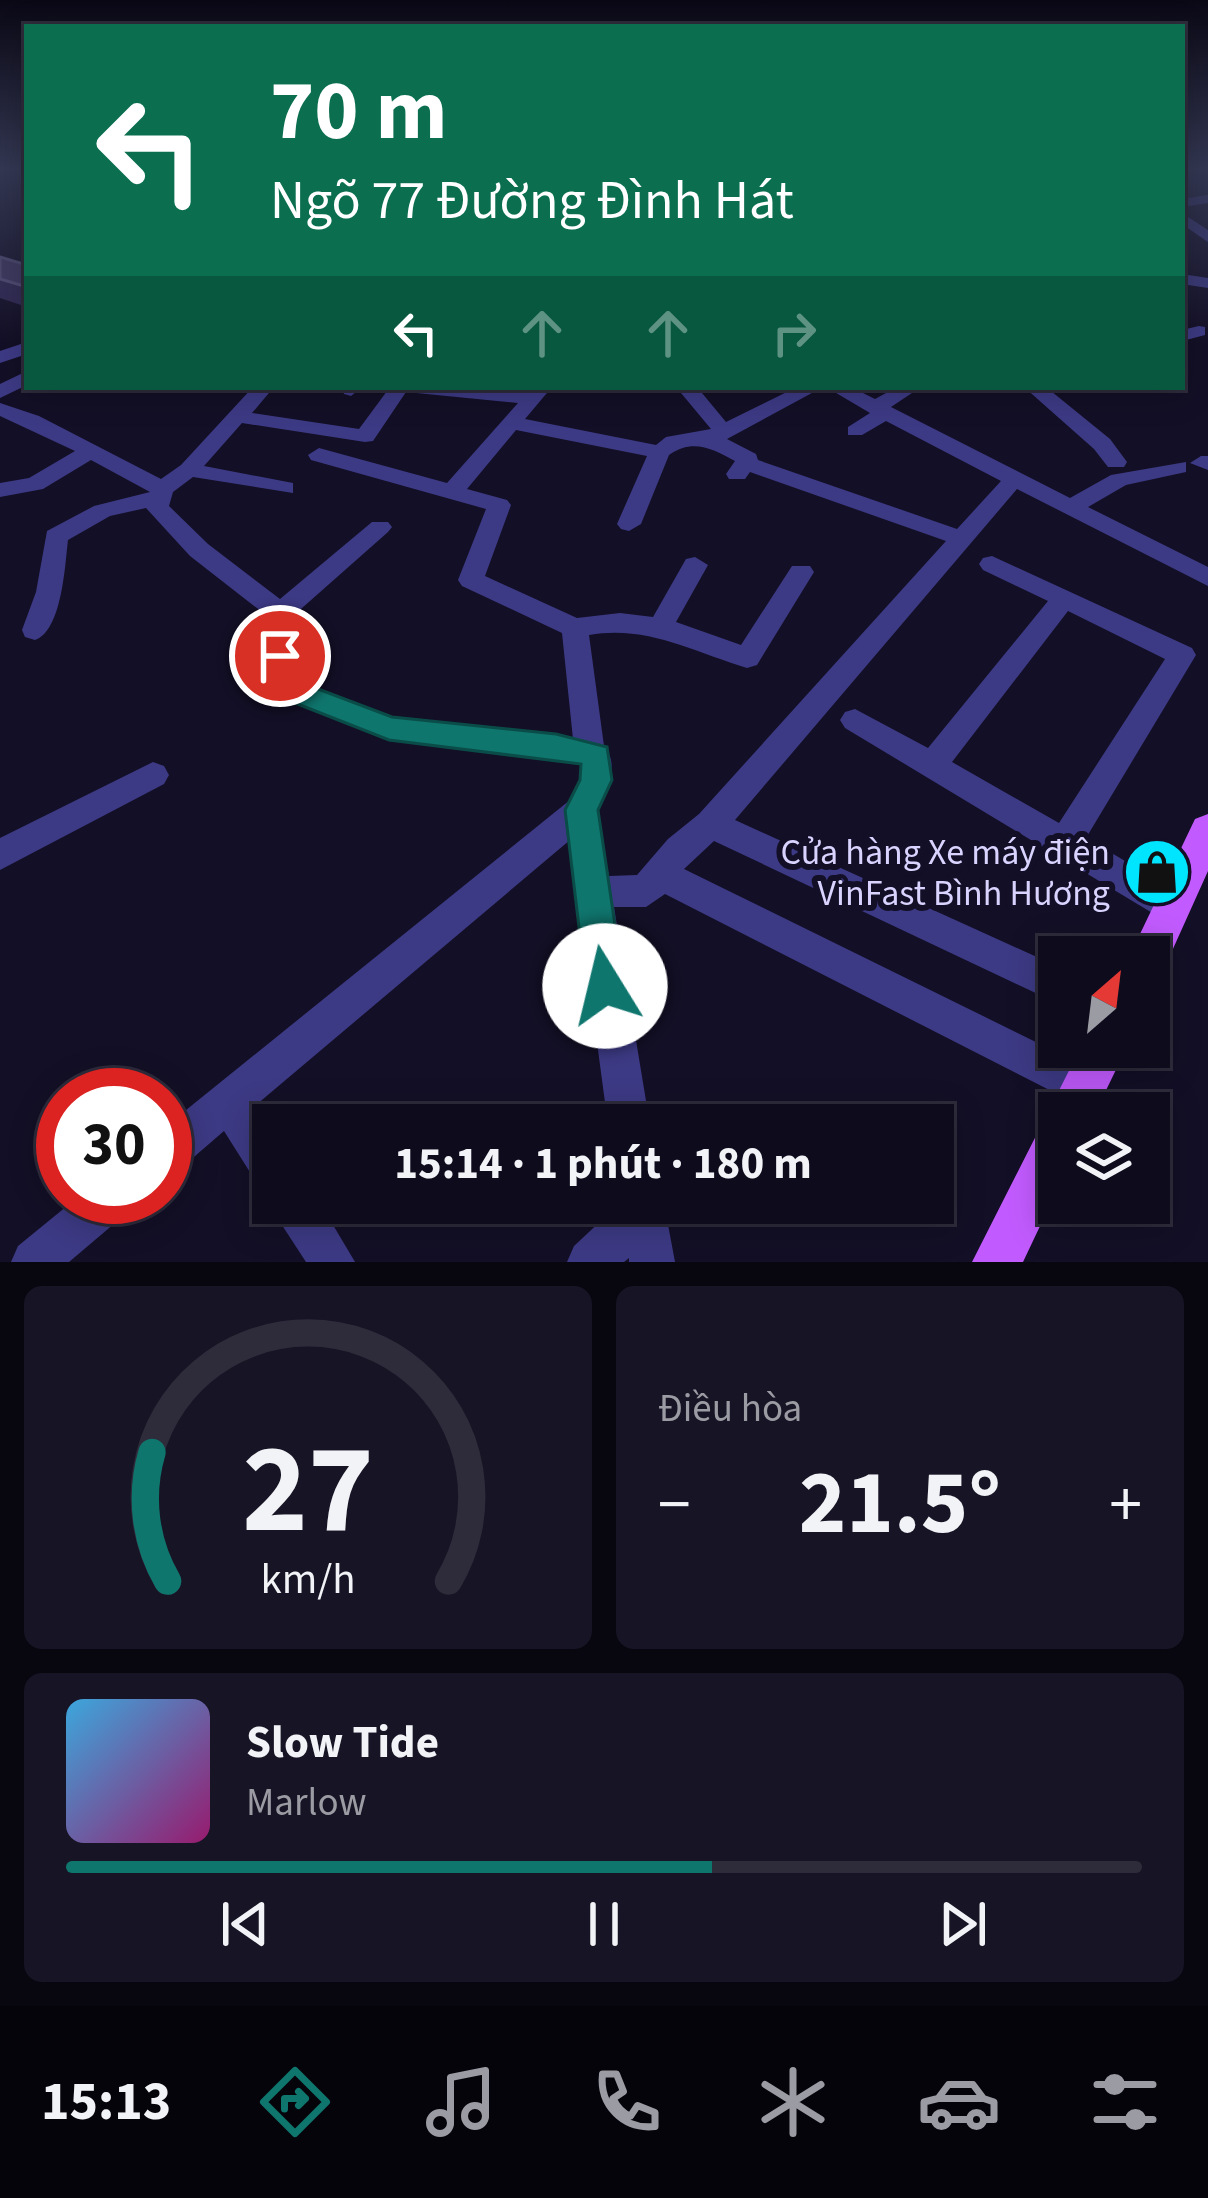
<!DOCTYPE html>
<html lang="vi">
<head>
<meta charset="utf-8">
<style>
	body { margin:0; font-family:"Source Sans 3",sans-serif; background:#171425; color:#f1f3f6; height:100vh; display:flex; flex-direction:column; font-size:45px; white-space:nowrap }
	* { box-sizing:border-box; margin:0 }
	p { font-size:39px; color:#9b9ba3 }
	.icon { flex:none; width:66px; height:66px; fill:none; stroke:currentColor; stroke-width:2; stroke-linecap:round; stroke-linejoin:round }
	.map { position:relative; height:1262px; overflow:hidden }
	.panel { display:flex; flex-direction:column; gap:24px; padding:24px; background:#08060f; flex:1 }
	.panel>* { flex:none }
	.top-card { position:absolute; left:24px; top:24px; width:1161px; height:366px; border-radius:0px; box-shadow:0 6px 30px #0003,0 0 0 3px #2e2b3b; background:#0b6e4f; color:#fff; overflow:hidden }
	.needle { width:78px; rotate:28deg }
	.tools { position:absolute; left:1038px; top:936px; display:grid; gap:24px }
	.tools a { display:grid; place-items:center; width:132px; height:132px; border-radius:0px; background:#0e0b1c; box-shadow:0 6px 30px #0003,0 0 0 3px #2e2b3b; font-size:60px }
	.speed { position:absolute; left:36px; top:1068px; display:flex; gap:24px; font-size:60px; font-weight:700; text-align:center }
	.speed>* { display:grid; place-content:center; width:156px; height:156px; border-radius:50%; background:#0e0b1c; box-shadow:0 6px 30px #0003,0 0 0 3px #2e2b3b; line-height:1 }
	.speed .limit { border:18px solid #d22; background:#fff; color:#111 }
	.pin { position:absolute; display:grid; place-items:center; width:102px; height:102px; color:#fff; margin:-51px; border:6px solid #fff; border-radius:50%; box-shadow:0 3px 12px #0007 }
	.me { position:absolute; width:132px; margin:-66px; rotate:351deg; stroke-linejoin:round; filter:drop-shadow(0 0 9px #0008) }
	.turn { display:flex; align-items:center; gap:42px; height:252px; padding:0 48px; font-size:54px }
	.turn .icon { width:156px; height:156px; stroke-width:2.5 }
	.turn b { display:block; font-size:84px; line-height:102px }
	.lanes { display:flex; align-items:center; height:114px; padding:0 48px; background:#0003; justify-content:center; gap:60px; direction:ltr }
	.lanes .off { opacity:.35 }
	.big { font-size:90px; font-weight:700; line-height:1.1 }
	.panel .tile { flex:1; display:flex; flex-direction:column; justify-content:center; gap:18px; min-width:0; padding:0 42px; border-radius:18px; background:#171425 }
	.panel .dial { align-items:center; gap:0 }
	.dial svg { height:312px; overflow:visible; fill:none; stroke:#2e2b3b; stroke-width:7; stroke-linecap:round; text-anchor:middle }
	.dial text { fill:#f1f3f6; stroke:none }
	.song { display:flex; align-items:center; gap:36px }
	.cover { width:144px; height:144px; border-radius:18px; background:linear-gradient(135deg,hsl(200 70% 55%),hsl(320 70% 35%)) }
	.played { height:12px; border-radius:6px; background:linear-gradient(90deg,#0f766e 60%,#2e2b3b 60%) }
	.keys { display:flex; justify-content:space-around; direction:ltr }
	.heat { display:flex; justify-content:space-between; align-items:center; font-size:66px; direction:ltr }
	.panel .tiles { flex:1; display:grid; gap:24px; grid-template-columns:1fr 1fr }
	.tile:last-child { grid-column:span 2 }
	.trip { position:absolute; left:252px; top:1104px; width:702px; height:120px; border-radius:0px; background:#0e0b1c; box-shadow:0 6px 30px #0003,0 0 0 3px #2e2b3b; font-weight:700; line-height:120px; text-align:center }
	.menu { display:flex; height:192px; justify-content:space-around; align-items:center; background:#06040b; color:#9b9ba3 }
	.menu .icon { width:84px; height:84px }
	.menu .active { color:#0f766e }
	.menu b { font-size:54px; color:#f1f3f6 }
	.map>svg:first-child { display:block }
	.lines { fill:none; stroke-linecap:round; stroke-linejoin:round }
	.minor { fill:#3d3a85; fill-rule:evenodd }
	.major { fill:#c25bff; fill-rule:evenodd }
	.wall { fill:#312854 }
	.building { fill:#433a66; stroke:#5a527e; stroke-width:3 }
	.route { fill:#0f766e; stroke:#0a4d48; stroke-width:3 }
	.labels { text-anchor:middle; stroke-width:12; stroke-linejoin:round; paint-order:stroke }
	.near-poi-label { font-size:36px; fill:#d9d4ff; stroke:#130f26; text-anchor:end }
</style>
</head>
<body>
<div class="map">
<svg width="1208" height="1262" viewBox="0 0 1208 1262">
	<rect width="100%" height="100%" fill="#130f26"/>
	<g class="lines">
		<!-- minor -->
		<g class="minor">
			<path d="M1195 168H1208V174Z"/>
			<path d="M1208 195V203L1182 207V199Z"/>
			<path d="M1182 213 1208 230V242L1182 224Z"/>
			<path d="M1182 274 1208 278V288L1182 284Z"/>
			<path d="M1199 326 1205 327V335L1182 341V330Z"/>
			<path d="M27 342V354L0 363V351Z"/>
			<path d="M27 371V385L0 398V384Z"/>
			<path d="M253 387H274L252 413 359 429 390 387 527 391 531 387H552L525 419 656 445 666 437 711 429 676 387H697L726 422 797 387H823L727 439 756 454 758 460 957 529 1001 481 886 421 862 435H848V427L870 413 826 387H851L875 399 897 387H921L891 407 1070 498 1111 475 1186 462V472L1126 485 1088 507 1208 567V586L1017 489 735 820 1059 967V1004L714 841 684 869 1097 1072 1103 1086 1097 1100 1083 1106 1069 1100 665 894 646 907H614L650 1125H608L570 840 256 1105 273 1132V1191L258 1185 224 1131 180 1169 165 1175V1127L570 800 580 780 581 764 389 740 290 701 266 656 267 616 190 556 146 508 110 516 68 540C65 565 62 631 35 640L25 637 22 630 36 592 47 531 94 506 150 492 91 460 43 489 0 497V483L29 478 75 451 0 416V403L39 416 161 479 181 465ZM406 392 518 403 447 483 319 448 308 455 311 460 486 509 458 580 462 586 562 633 573 739 391 717 310 685 294 656 293 616 388 532 392 527 388 522H372L280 599 208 544 169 506 173 492 193 477 293 493V483L204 466 242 423 365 442 373 441ZM516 430 647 456 617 524 621 529 629 531 641 524 669 455C693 438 713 449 735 461L726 474 729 479H745L750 472 946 541 699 814 668 839 637 875 609 876C606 857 595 828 599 809 603 785 622 769 604 746L589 635C648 625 693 652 747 668L757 665 814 572 810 566H792L741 645 676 622 708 565 695 557 686 559 653 617 620 613 577 618 485 576 511 505 507 500 467 489Z"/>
			<path d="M342 387H362L351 396 344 394Z"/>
			<path d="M1024 387H1046L1110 439 1127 462 1124 467H1108L1094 449Z"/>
			<path d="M1201 456H1208V470L1190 463Z"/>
			<path d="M992 556 1192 648 1196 655 1086 838 1183 895 1189 906 1183 917 1171 922 1159 917 845 728 840 720 845 712 855 709 928 748 1048 601 983 570 979 564 983 558ZM1068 611 1165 659 1059 823 952 762Z"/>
			<path d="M153 762 164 766 169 775 164 784 0 870V838Z"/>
			<path d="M78 1197H135L128 1212 69 1262H11L18 1246Z"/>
			<path d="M273 1201 320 1203 355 1262H306L278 1219Z"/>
			<path d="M620 1203H664L675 1262H629V1258L624 1262H567L574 1246Z"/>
		</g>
		<!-- major -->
		<g class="major">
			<path d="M1208 814V871L1163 971 1149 977V957H1129L1195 819Z"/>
			<path d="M1081 1047H1127L1095 1113H1059V1186L1023 1262H972Z"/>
		</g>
	</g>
	<!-- wall -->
	<path class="wall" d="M0 257 27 265V307L0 298Z"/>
	<!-- building -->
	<path class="building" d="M0 257 27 265V287L0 279Z"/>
	<!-- sky -->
	<linearGradient id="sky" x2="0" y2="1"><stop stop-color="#0a0815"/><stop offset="0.49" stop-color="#333752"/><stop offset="1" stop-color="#333752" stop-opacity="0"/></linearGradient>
	<rect width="1208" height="345" fill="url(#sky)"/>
	<!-- route -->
	<path class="route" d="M280 646 290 649 310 686 392 717 556 734 607 747 612 780 598 810 624 986 619 999 605 1004 592 999 586 986 565 810 580 780 581 764 389 740 290 701 266 656Z"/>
	<!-- icons -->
	<defs>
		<g id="shop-disc" transform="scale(3.45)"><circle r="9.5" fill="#00e5ff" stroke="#130f26"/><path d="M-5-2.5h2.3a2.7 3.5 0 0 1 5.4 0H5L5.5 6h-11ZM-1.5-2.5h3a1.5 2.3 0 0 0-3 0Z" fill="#111"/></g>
	</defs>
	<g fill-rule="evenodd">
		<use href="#shop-disc" x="1157" y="872"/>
	</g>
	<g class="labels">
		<!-- near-poi labels -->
		<g class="near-poi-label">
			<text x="1110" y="864">Cửa hàng Xe máy điện<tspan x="1110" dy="41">VinFast Bình Hương</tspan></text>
		</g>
	</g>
</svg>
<div class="tools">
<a><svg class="needle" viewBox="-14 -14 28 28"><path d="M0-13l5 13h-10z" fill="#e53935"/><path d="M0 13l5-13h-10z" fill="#9b9ba3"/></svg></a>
<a><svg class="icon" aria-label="layers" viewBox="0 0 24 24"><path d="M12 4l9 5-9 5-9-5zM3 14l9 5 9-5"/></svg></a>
</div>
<div class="speed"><div class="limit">30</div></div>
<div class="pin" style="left:280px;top:656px;background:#d93025"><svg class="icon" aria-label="arrive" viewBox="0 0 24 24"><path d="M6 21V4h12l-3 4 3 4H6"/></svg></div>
<svg class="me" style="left:605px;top:986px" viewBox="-20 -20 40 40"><circle r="19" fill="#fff"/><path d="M0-13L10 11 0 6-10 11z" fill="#0f766e"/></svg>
<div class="trip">15:14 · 1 phút · 180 m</div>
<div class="top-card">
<div class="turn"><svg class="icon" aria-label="left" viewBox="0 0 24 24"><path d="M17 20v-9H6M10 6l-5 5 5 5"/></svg><div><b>70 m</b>Ngõ 77 Đường Đình Hát</div></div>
<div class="lanes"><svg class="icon" aria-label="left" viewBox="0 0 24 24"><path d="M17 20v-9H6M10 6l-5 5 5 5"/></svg><svg class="icon off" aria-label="ahead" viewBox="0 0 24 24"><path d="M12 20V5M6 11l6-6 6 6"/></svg><svg class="icon off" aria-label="ahead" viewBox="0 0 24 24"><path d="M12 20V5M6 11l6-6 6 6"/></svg><svg class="icon off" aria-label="right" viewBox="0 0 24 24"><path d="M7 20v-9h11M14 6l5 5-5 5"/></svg></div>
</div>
</div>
<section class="panel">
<div class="tiles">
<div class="tile dial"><svg viewBox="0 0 100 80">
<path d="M14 69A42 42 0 1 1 86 69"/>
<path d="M14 69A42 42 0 0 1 10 36" stroke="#0f766e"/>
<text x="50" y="56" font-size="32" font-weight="700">27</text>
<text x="50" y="72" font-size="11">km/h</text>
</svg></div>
<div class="tile"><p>Điều hòa</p>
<div class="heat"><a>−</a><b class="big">21.5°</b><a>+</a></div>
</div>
<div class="tile">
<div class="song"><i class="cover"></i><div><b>Slow Tide</b><p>Marlow</p></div></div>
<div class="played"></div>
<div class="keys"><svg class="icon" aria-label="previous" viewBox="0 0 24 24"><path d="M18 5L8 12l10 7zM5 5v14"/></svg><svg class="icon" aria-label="pause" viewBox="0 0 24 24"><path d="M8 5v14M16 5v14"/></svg><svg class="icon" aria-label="next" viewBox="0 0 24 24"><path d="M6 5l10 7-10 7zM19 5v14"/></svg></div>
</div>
</div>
</section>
<nav class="menu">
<b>15:13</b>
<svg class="icon active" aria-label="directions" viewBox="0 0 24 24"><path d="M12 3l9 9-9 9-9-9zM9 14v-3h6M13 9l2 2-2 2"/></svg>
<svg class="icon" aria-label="music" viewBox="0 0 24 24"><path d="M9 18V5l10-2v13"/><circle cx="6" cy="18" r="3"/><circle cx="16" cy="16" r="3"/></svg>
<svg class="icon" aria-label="phone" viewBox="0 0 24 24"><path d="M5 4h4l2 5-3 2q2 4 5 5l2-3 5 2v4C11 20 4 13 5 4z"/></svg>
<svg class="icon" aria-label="climate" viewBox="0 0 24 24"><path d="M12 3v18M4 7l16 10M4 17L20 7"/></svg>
<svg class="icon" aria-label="car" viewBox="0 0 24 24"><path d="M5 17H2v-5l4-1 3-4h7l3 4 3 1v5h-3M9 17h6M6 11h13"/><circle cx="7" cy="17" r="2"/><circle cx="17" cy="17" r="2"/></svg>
<svg class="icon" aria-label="filters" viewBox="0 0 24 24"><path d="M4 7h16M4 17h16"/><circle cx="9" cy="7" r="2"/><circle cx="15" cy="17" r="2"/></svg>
</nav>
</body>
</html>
